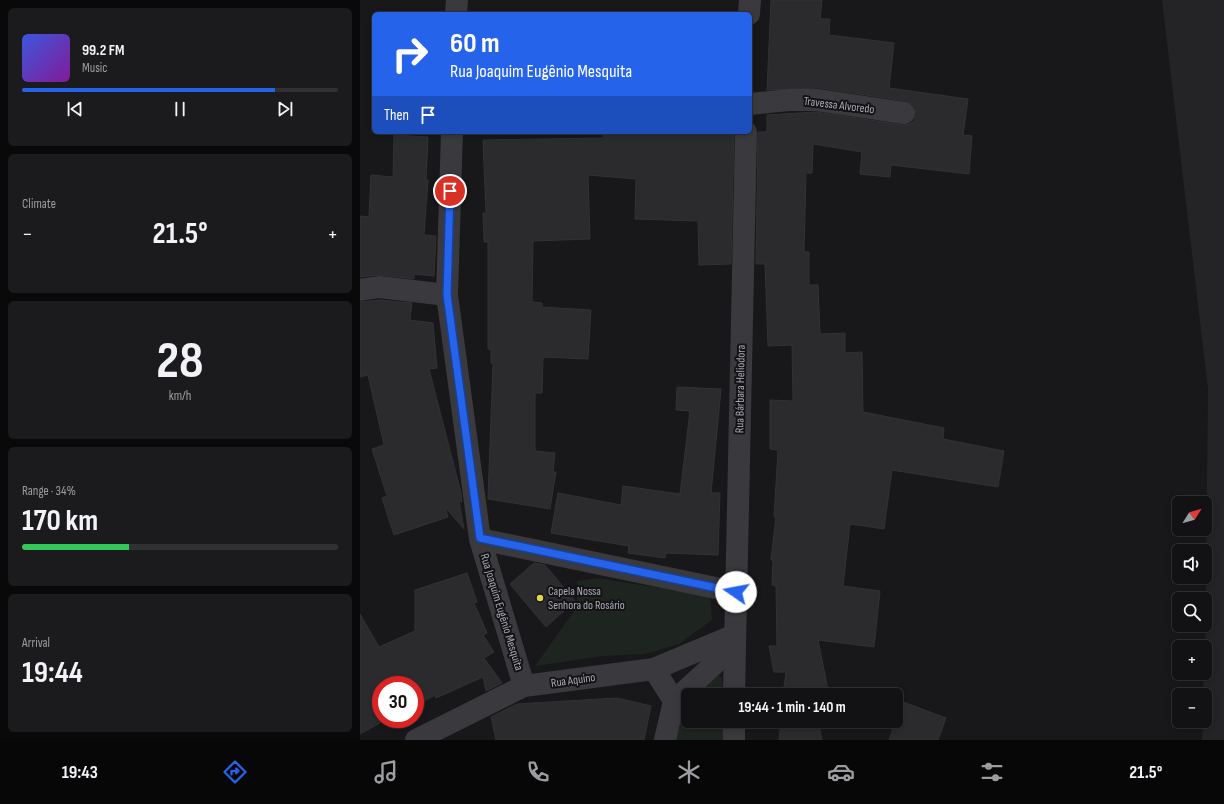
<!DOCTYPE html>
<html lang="en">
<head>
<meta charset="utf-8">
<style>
	body { margin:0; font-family:"Sofia Sans Condensed",sans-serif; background:#1b1a1c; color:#f1f3f6; height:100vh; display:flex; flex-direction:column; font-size:15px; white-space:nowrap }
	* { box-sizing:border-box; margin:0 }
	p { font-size:13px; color:#9c9da0 }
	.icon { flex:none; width:22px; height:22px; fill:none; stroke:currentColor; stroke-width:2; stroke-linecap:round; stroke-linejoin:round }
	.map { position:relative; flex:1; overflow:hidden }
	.side { display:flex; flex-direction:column; gap:8px; padding:8px; background:#0a090a; width:360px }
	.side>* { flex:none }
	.banner { position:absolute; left:12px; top:12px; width:380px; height:122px; border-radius:6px; box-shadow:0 2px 6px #0003,0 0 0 1px #313133; background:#2563eb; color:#fff; overflow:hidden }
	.needle { width:26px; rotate:53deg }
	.controls { position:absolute; left:812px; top:496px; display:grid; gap:8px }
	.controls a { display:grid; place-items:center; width:40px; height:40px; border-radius:6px; background:#121113; box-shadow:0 2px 6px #0003,0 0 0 1px #313133; font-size:20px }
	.speed { position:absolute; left:12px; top:676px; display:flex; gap:8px; font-size:20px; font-weight:700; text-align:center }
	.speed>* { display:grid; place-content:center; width:52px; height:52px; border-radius:50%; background:#121113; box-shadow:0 2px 6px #0003,0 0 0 1px #313133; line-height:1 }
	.speed .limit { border:6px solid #d22; background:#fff; color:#111 }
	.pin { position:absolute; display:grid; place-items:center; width:34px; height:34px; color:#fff; margin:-17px; border:2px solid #fff; border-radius:50%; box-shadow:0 1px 4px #0007 }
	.me { position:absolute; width:44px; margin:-22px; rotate:282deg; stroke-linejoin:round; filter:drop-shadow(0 0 3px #0008) }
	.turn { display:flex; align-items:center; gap:14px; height:84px; padding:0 12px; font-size:18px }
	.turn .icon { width:52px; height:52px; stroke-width:2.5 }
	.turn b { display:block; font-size:28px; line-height:34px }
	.then { display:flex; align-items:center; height:38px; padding:0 12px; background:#0003; gap:8px; font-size:15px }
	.big { font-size:30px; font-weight:700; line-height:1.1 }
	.side .card { flex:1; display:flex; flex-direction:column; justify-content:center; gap:6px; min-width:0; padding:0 14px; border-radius:6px; background:#1b1a1c }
	.side .dial { align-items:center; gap:0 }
	.dial b { font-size:52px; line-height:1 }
	.song { display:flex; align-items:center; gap:12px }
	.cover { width:48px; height:48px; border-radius:6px; background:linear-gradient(135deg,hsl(230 70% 55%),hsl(290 70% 35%)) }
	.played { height:4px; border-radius:2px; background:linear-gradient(90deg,#2563eb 80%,#313133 80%) }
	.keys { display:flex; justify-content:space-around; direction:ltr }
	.heat { display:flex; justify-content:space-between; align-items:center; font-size:22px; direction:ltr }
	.charge { height:6px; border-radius:3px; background:linear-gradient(90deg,#34c759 34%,#313133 0) }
	.trip { position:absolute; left:321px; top:688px; width:222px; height:40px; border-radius:6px; background:#121113; box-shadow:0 2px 6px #0003,0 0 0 1px #313133; font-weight:700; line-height:40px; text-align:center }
	.dock { display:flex; height:64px; justify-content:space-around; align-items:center; background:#070708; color:#9c9da0 }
	.dock .icon { width:28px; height:28px }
	.dock .active { color:#2563eb }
	.dock b { font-size:18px; color:#f1f3f6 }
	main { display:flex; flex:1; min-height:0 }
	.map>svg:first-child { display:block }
	.built { fill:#242326 }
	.green { fill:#1e2420 }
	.building { fill:#2b2a2d; stroke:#323235 }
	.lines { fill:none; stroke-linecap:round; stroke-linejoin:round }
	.street { stroke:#39393e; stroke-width:22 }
	.route-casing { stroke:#184099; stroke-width:10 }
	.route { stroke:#2563eb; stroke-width:7 }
	.poi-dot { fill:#e1d747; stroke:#131214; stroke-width:1.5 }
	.labels { text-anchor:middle; stroke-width:4; stroke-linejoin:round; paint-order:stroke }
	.street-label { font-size:12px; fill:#ababb8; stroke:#131214 }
	.poi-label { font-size:12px; fill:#ababb8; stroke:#131214; text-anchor:start }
</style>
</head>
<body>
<main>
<section class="side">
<div class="card">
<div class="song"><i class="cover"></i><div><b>99.2 FM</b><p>Music</p></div></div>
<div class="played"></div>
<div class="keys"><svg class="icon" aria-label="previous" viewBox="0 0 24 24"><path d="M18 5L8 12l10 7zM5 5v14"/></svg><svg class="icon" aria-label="pause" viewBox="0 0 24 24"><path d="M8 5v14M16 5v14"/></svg><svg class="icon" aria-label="next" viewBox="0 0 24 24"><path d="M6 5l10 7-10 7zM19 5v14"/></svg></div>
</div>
<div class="card"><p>Climate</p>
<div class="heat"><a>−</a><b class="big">21.5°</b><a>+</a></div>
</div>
<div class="card dial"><b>28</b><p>km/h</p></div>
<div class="card"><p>Range · 34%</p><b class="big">170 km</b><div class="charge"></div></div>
<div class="card"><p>Arrival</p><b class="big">19:44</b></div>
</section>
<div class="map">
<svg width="864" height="740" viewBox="0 0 864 740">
	<rect width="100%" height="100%" fill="#181719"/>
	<!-- built -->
	<path class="built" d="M802 0H864V740H842L843 721H845V695H843L844 673H845L848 389Z"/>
	<!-- green -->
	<g class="green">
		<path d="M238 578 350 596 352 620 319 644 285 654 243 656 175 666 217 607V581Z"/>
		<path d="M352 669 362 678 364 695H332Z"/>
		<path d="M328 706V721H368V740H315Z"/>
	</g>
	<!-- building -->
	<g class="building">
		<path d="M411 0H462L460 19H470L469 35 534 43 529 88 608 99 603 135 612 136 609 174 531 165 530 177 500 174 502 152 453 144 452 173H446L444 252H449V285H458L460 334 485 333V353L502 352 503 412 584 428 583 439 644 451 638 487 532 470 524 529 490 524 483 586 520 591 514 647 458 640 469 695H423L426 672H414L409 646H417L416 586 412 585 413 560H411L416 517H414L418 450 410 449V400L433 401 432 345 408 346 405 264H396L398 132H407V115L456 112 543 125 549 124 554 121 556 114 555 108 552 104 546 101 459 88 407 90Z"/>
		<path d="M243 132H374L371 264 339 265 338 221 275 219 276 179 228 175 230 239 173 241 172 302 182 303V307L231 310 228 359 183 357 182 393H175V451L195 453 193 472H196L190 509 128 499 133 363H131V349H128V242H124L123 213H126L123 140 243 138Z"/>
		<path d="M34 135 68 137 66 180H68L64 235 76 236 74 276 54 274V279L20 275 0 277V216L9 217 11 175 33 177Z"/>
		<path d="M19 300 52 303 50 320 73 323 77 368 69 369 101 493 102 502 99 501 104 529 85 507 88 517 34 535 22 498 27 496 12 449 24 445 8 375 0 377V302Z"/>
		<path d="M317 387 361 389 351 493H360L358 555 306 553 305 558 268 553 269 546 191 533 198 493 261 505 263 486 320 494 330 411 316 410Z"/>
		<path d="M174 563 185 565 215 601 186 627 150 584Z"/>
		<path d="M107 573 117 602 114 603 127 633 123 635 134 652 124 658 142 683 126 691 123 677 76 698 75 695 55 706V685H21V719H27L0 734V614L19 647 55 631V590Z"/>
		<path d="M257 698 291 706 284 740H136L131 717 157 704Z"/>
		<path d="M543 702 586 718 578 740H529Z"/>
		<path d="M421 721H458L462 740H419Z"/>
	</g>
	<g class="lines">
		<!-- street -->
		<g class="street">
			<path d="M96 14 97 0"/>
			<path d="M389 14 390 0"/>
			<path d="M390 104 429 100H457L544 113"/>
			<path d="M92 132 87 295 120 539 164 686"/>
			<path d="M0 290 19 287 87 295"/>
			<path d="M120 539 375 592"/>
			<path d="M294 669 314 701"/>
			<path d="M374 695 386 132"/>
			<path d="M56 740 164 686 294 669 375 635"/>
			<path d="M305 740 314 701 374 646"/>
			<path d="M374 740V721"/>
		</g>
	</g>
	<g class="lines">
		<!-- route casing -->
		<g class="route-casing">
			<path id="route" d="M90 191 87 295 120 538 376 592"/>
		</g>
		<!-- route -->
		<use href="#route" class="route"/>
	</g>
	<!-- markers -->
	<circle class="poi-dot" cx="180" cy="598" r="4"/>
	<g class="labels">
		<!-- street labels -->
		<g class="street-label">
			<text transform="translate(479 105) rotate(7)" y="4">Travessa Alvoredo</text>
			<text transform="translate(380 389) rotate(-89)" y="4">Rua Bárbara Heliodora</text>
			<text transform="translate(142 612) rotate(73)" y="4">Rua Joaquim Eugênio Mesquita</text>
			<text transform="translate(213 680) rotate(-8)" y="4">Rua Aquino</text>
		</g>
		<!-- poi labels -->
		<g class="poi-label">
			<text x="188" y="595">Capela Nossa<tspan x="188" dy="14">Senhora do Rosário</tspan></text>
		</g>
	</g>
</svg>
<div class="controls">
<a><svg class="needle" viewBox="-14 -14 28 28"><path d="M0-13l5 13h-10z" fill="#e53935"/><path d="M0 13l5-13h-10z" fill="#9c9da0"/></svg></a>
<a><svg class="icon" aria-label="sound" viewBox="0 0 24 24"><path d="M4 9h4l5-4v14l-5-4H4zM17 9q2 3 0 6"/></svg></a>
<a><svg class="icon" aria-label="search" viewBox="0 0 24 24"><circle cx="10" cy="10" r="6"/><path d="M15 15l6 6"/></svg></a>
<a>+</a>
<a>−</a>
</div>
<div class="speed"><div class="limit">30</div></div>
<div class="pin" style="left:90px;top:191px;background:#d93025"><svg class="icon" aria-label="arrive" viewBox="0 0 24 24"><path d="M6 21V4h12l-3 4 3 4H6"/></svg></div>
<svg class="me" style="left:376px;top:592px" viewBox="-20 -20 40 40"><circle r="19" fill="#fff"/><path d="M0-13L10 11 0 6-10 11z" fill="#2563eb"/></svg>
<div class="trip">19:44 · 1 min · 140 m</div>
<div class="banner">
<div class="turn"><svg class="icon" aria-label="right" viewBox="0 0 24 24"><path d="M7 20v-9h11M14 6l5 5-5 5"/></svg><div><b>60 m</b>Rua Joaquim Eugênio Mesquita</div></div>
<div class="then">Then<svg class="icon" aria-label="arrive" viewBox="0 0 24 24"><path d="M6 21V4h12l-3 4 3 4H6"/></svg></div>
</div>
</div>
</main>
<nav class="dock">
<b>19:43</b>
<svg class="icon active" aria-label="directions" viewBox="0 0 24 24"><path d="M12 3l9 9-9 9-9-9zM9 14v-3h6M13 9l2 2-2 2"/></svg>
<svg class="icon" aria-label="music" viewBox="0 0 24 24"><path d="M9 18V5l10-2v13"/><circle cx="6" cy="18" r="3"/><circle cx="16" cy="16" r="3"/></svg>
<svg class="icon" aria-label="phone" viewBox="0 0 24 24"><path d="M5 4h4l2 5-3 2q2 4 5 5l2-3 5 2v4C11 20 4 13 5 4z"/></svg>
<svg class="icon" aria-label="climate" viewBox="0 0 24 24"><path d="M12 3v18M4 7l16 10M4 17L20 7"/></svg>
<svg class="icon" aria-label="car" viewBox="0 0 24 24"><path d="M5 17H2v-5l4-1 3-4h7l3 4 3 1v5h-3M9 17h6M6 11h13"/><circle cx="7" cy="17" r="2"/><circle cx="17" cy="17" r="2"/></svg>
<svg class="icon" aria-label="filters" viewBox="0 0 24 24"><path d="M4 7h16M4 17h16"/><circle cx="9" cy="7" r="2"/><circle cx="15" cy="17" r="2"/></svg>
<b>21.5°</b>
</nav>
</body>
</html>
